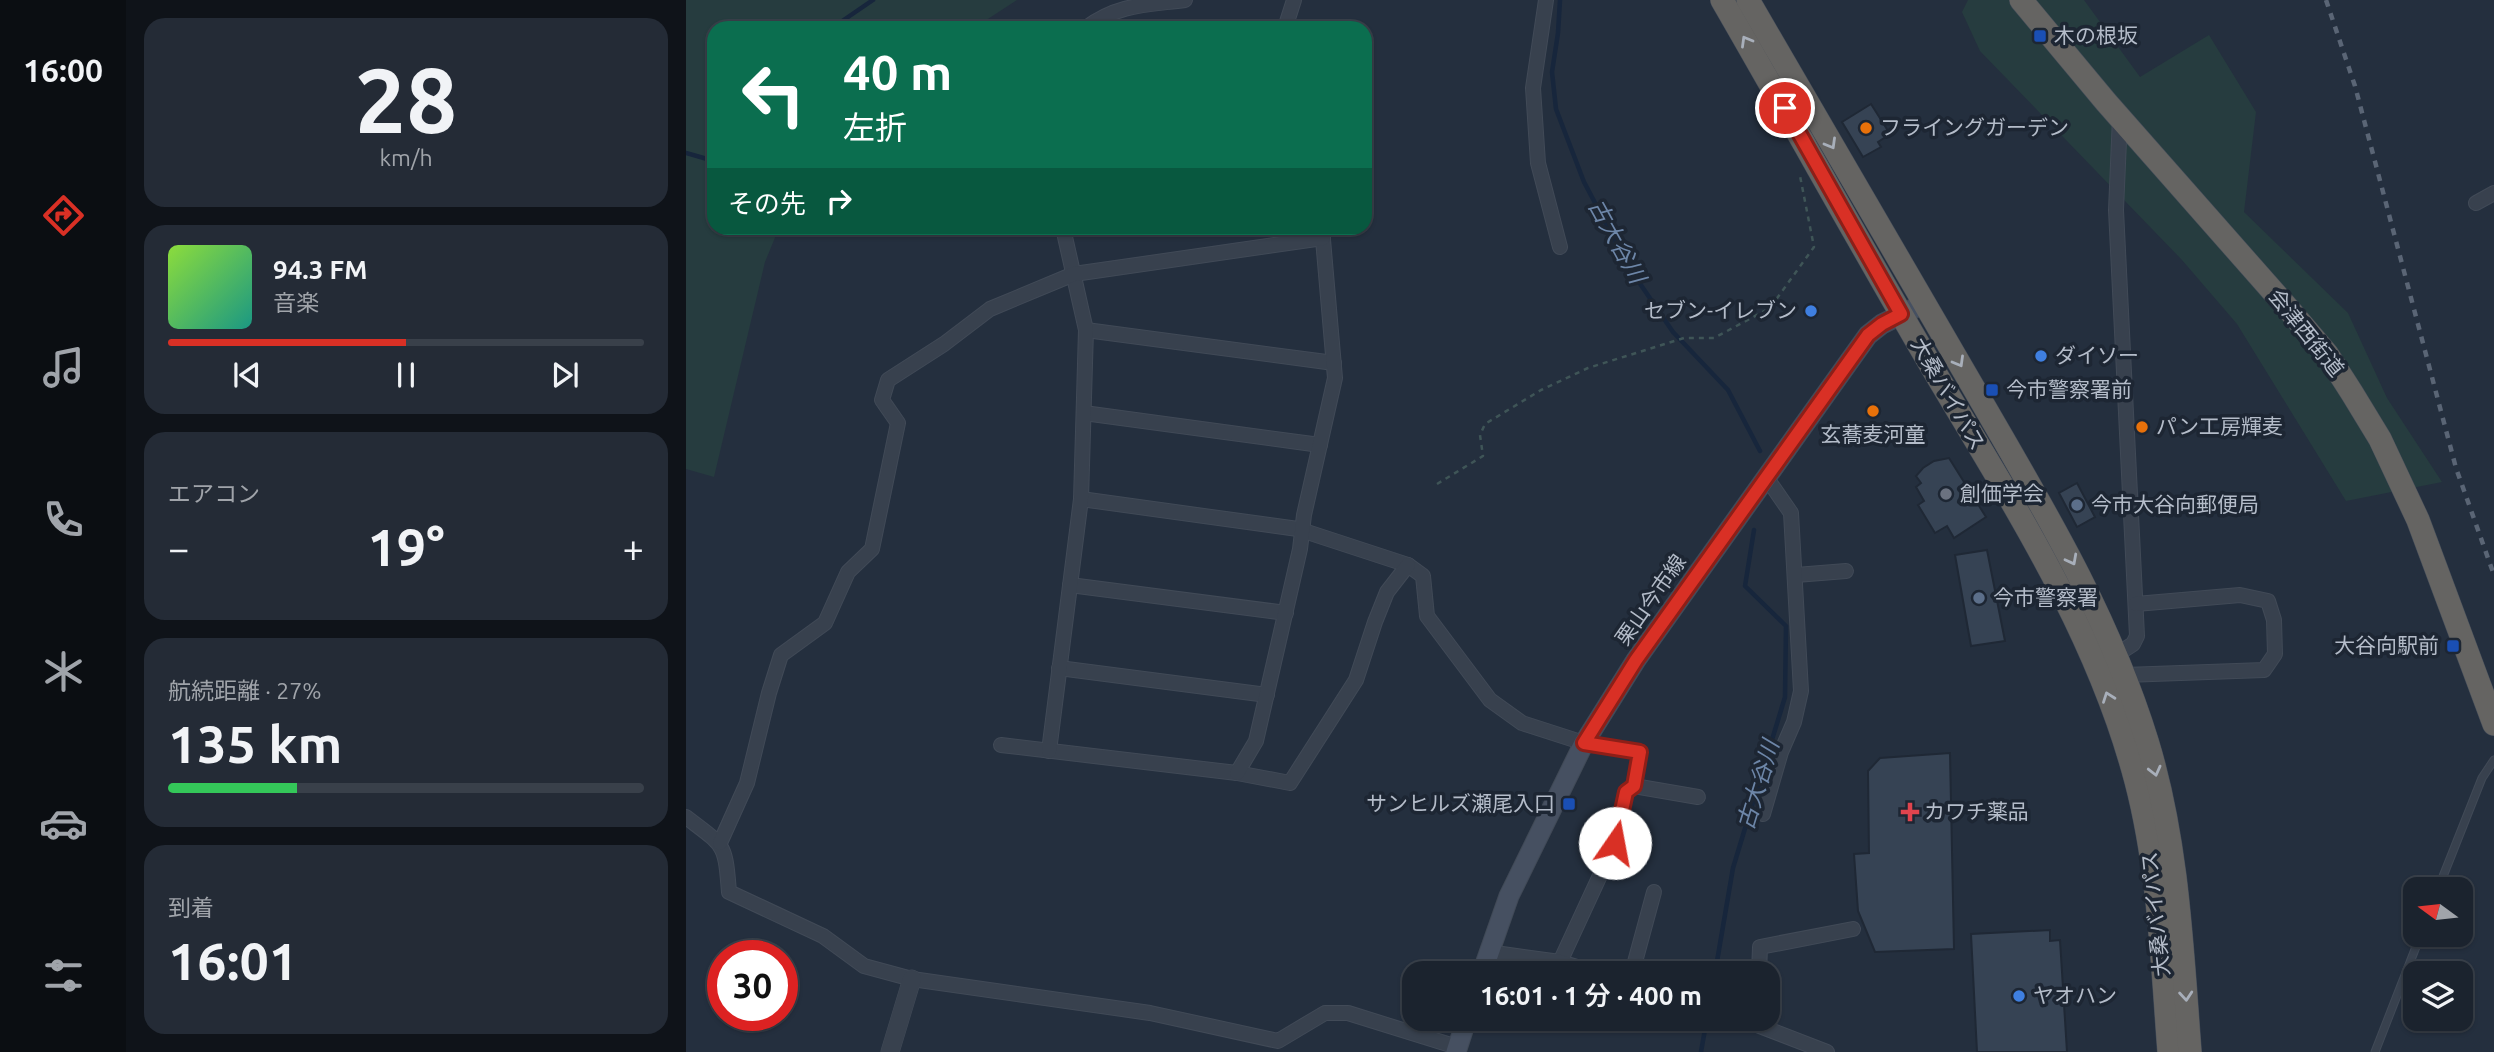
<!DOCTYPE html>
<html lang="ja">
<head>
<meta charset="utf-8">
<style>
	body { margin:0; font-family:Ubuntu,"Noto Sans JP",sans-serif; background:#242b36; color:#f1f3f6; height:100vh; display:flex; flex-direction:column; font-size:26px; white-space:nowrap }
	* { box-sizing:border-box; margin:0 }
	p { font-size:23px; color:#a0a4aa }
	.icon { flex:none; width:38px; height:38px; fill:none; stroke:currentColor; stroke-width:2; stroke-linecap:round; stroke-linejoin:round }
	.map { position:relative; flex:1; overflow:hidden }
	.sheet { display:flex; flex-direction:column; gap:18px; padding:18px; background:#0f1319; width:560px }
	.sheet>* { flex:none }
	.top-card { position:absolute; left:21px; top:21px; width:665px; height:214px; border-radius:21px; box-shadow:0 2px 5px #0004,0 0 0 2px #39404a; background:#0b6e4f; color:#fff; overflow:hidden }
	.needle { width:46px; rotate:285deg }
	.controls { position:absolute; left:1717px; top:877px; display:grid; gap:14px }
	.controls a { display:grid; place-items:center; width:70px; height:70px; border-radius:14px; background:#1b232e; box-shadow:0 2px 5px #0004,0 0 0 2px #39404a; font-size:35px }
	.speed { position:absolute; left:21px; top:940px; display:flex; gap:14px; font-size:35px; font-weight:700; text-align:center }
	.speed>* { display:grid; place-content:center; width:91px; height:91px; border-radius:50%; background:#1b232e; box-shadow:0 2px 5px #0004,0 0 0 2px #39404a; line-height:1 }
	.speed .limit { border:10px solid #d22; background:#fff; color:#111 }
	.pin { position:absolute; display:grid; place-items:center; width:60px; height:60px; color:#fff; margin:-30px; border:4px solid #fff; border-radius:50%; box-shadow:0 2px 7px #0007 }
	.me { position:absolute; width:77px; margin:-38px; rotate:12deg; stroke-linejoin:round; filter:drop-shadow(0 0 5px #0008) }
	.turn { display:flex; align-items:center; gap:24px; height:147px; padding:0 21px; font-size:32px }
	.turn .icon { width:91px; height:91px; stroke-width:2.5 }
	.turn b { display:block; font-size:49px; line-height:60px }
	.then { display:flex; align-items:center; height:66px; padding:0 21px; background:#0003; gap:14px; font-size:26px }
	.big { font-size:52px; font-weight:600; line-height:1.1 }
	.sheet .tile { flex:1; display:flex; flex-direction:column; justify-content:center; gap:10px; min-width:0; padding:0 24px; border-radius:21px; background:#242b36 }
	.sheet .dial { align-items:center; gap:0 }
	.dial b { font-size:91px; line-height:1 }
	.song { display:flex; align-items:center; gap:21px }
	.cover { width:84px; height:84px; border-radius:10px; background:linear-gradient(135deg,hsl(90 70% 55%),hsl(170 70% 35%)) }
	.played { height:7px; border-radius:4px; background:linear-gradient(90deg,#d93025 50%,#39404a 50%) }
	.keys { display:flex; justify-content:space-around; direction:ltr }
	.heat { display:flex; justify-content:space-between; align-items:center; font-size:38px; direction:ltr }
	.charge { height:10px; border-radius:5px; background:linear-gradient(90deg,#34c759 27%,#39404a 0) }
	.trip { position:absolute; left:716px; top:961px; width:378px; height:70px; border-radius:21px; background:#1b232e; box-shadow:0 2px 5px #0004,0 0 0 2px #39404a; font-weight:600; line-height:70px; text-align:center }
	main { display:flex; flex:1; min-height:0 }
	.menu { display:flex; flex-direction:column; width:126px; justify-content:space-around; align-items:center; background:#0b0e12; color:#a0a4aa }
	.menu .icon { width:49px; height:49px }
	.menu .current { color:#d93025 }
	.menu b { font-size:32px; color:#f1f3f6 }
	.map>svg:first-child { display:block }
	.green { fill:#263c3f }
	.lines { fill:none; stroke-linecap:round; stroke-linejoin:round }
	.stream { stroke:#17263c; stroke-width:4.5 }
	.building { fill:#364354; stroke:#1f2835; stroke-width:2 }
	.service-casing { stroke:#414a57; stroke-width:9 }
	.minor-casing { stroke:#414a57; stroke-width:16 }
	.tertiary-casing { stroke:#414a57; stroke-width:19 }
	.secondary-casing { stroke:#414a57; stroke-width:21 }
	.trunk-casing { stroke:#434c59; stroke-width:24 }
	.path { stroke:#3f5557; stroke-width:2.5; stroke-dasharray:5 5; stroke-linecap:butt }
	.service { stroke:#38414e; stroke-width:7 }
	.minor { stroke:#38414e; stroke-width:14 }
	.tertiary { stroke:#38414e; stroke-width:18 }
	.secondary { stroke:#465061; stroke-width:19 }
	.trunk { stroke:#656462; stroke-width:23 }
	.rail { stroke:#5a6575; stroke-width:4.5; stroke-dasharray:7 7; stroke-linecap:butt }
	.oneway { stroke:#a8afba }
	.route-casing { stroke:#8d1f18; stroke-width:18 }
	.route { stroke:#d93025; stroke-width:12 }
	.transit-dot { fill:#1a4fb4; stroke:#1d2633; stroke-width:2.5 }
	.food-dot { fill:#e8710a; stroke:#1d2633; stroke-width:2.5 }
	.shop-dot { fill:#3f7fe0; stroke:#1d2633; stroke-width:2.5 }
	.worship-dot { fill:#6b7280; stroke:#1d2633; stroke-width:2.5 }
	.service-dot { fill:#5c6f8a; stroke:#1d2633; stroke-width:2.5 }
	.health-dot { fill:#e0444e; stroke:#1d2633; stroke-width:2.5 }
	.labels { text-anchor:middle; stroke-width:7; stroke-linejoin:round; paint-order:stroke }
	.poi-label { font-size:21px; fill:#b4bcc9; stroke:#1d2633; text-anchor:start }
	.street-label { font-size:21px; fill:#b4bcc9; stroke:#1d2633 }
	.water-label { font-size:23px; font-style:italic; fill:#6d86a8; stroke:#1d2633 }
</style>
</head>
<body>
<main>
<nav class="menu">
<b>16:00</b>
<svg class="icon current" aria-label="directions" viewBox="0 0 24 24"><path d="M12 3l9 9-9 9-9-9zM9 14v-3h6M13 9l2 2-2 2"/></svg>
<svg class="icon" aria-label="music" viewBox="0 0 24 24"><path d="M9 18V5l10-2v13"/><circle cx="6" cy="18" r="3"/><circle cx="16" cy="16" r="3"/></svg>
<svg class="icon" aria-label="phone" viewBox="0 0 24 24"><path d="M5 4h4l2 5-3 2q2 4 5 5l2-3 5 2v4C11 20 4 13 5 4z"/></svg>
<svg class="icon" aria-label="climate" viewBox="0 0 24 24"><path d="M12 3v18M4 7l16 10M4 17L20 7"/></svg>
<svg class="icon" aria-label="car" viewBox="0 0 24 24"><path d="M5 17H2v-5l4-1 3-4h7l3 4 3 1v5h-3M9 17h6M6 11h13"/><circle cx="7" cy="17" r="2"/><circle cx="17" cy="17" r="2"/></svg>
<svg class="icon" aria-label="filters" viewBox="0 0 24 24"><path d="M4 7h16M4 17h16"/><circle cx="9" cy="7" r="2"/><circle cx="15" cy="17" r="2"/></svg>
</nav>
<section class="sheet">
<div class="tile dial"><b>28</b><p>km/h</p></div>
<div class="tile">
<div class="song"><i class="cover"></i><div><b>94.3 FM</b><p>音楽</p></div></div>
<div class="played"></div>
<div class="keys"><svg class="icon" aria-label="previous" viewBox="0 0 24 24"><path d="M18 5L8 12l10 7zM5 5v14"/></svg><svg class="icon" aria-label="pause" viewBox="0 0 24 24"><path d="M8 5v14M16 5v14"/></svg><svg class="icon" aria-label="next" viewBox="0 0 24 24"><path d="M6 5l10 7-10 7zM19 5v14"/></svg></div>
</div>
<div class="tile"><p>エアコン</p>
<div class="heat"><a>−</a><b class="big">19°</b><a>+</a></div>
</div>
<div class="tile"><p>航続距離 · 27%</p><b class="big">135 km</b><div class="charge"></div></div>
<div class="tile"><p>到着</p><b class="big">16:01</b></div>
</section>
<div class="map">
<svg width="1808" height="1052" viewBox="0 0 1808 1052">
	<rect width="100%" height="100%" fill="#242f3e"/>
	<!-- green -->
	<g class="green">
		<path d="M0 0H331L288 28H28V228H93L79 262 28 477 0 469Z"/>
		<path d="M1282 0H1398L1454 77 1523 35 1570 112 1558 212 1662 313 1701 398 1756 482 1660 501 1551 324 1496 260 1294 51 1276 12Z"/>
	</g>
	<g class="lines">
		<!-- stream -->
		<g class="stream">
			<path d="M874 0 872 33 866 72 870 109 898 182 944 269 987 332 1042 390 1074 451"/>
			<path d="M146 28 187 0"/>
			<path d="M0 153 28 161"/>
			<path d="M1029 973 1047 868 1099 697 1100 626 1059 586 1068 530"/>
			<path d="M1015 1052 1021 1018"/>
		</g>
	</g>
	<!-- building -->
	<g class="building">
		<path d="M1185 104 1204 134 1192 142 1195 147 1177 157 1156 122Z"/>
		<path d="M1263 458 1300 517 1268 538 1261 526 1249 533 1232 505 1238 501 1230 487 1235 483 1230 476 1237 468 1248 461Z"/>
		<path d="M1391 483 1409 517 1391 527 1373 493Z"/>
		<path d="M1301 550 1319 641 1285 646 1269 555Z"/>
		<path d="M1264 753 1268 949 1189 952 1172 911 1168 854 1183 853 1182 771 1194 758Z"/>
		<path d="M1364 930V941L1374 940 1381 1052H1291L1285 934Z"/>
	</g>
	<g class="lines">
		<!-- service casing -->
		<g class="service-casing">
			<g id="service">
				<path d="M1752 889 1796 778 1808 760"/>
				<path d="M1689 1052 1735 934"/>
			</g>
		</g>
		<!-- minor casing -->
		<g class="minor-casing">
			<g id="minor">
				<path d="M860 0 847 88 852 163 874 247"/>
				<path d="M400 28C432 4 461 5 499 0"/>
				<path d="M599 28 608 0"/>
				<path d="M1790 203 1808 193"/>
				<path d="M400 330 648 363"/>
				<path d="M398 413 634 445"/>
				<path d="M395 499 612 529 722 565 737 576 741 616 804 700 836 723 898 743 954 752 948 786 940 791 929 843 874 962"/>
				<path d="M1110 575 1160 571"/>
				<path d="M384 585 600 613"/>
				<path d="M1430 655 1447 644 1451 636 1430 210 1434 117"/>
				<path d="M373 668 581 695"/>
				<path d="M1439 675 1578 670 1589 654 1588 620 1582 601 1554 595 1450 604"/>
				<path d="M315 745 551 773 604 783 670 680 689 622 701 592 722 565"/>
				<path d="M363 751 395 499 400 330 377 228"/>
				<path d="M551 773 570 741 614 549 618 515 649 378 636 228"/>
				<path d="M948 786 1012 797"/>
				<path d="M1077 814 1095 752 1108 722 1115 691 1105 513 1080 477"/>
				<path d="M0 817C39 847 39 842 43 892L137 936 178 966 226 979 464 1013 592 1041 639 1013H662L771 1047"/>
				<path d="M34 843 61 783 83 693 95 655 139 623 162 572 186 549 212 423 196 400 202 380 258 344 304 309 388 274 637 238"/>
				<path d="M802 952 874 962 911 973"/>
				<path d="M946 973 968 892"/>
				<path d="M1073 973 1074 947 1167 929"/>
				<path d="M1050 1018 1071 1025 1141 1052"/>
			</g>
		</g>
		<!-- tertiary casing -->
		<g class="tertiary-casing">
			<path id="tertiary" d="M204 1052 226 979"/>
		</g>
		<!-- secondary casing -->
		<g class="secondary-casing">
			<g id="secondary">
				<path d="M796 973 823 896 898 743 950 660 1182 335 1196 324 1239 303"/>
				<path d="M770 1052 781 1018"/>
			</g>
		</g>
		<!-- trunk casing -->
		<g class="trunk-casing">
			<g id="trunk">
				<path d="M1036 0C1106 121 1174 244 1244 364 1323 498 1410 629 1450 781 1473 869 1476 961 1483 1052"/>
				<path d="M1062 0C1138 131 1214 261 1290 392 1357 508 1421 612 1461 741 1492 842 1496 948 1504 1052"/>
				<path d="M1335 0 1420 102 1606 313 1641 354 1666 393 1694 439 1732 520 1808 724"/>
			</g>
		</g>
		<!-- path -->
		<path class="path" d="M751 484 797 456 794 435 799 424 855 390 902 368 998 338H1028L1084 308 1128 247 1114 176"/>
		<!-- service -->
		<use href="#service" class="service"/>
		<!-- minor -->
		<use href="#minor" class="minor"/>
		<!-- tertiary -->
		<use href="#tertiary" class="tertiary"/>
		<!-- secondary -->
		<use href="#secondary" class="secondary"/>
		<!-- trunk -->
		<use href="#trunk" class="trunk"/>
		<!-- rail -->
		<path class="rail" d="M1640 0 1669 86 1770 468 1808 575"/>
	</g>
	<!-- one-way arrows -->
	<defs><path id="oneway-chevron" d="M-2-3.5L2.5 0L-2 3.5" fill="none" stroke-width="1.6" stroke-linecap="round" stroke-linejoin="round" transform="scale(1.75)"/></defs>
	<g class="oneway">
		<use href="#oneway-chevron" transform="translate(1060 41) rotate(-120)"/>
		<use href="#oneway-chevron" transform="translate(1145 144) rotate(60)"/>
		<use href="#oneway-chevron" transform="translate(1273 362) rotate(60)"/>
		<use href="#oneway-chevron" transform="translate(1386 560) rotate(62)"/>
		<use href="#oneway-chevron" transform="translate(1422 697) rotate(-110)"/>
		<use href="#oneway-chevron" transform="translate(1469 771) rotate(76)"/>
		<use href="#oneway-chevron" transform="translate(1500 996) rotate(85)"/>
	</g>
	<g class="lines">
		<!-- route casing -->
		<g class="route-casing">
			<path id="route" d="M929 843 940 792 948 786 954 752 898 743 950 660 1182 335 1196 324 1215 314 1099 108"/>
		</g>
		<!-- route -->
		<use href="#route" class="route"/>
	</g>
	<!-- markers -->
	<g class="transit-dot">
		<rect x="1347" y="29" width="14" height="14" rx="3.5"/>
		<rect x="1299" y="383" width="14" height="14" rx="3.5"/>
		<rect x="1760" y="639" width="14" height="14" rx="3.5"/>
		<rect x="876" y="797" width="14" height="14" rx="3.5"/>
	</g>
	<g class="food-dot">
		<circle cx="1180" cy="128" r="7"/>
		<circle cx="1187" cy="411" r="7"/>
		<circle cx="1456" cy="427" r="7"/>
	</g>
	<g class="shop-dot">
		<circle cx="1125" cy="311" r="7"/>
		<circle cx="1355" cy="356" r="7"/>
		<circle cx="1333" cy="996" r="7"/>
	</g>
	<circle class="worship-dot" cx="1260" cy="494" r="7"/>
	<g class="service-dot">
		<circle cx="1391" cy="505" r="7"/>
		<circle cx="1293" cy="598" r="7"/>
	</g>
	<path class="health-dot" d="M1220.5 801.5h7v7h7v7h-7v7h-7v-7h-7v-7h7z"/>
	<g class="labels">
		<!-- poi labels -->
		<g class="poi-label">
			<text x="1368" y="43">木の根坂</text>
			<text x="1194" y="135">フライングガーデン</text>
			<text x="1111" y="318" text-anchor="end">セブン-イレブン</text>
			<text x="1369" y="363">ダイソー</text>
			<text x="1320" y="397">今市警察署前</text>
			<text x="1470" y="434">パン工房輝麦</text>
			<text x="1187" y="442" text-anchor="middle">玄蕎麦河童</text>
			<text x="1274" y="501">創価学会</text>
			<text x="1405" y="512">今市大谷向郵便局</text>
			<text x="1307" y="605">今市警察署</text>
			<text x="1753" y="653" text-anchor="end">大谷向駅前</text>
			<text x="869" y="811" text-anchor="end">サンヒルズ瀬尾入口</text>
			<text x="1238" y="819">カワチ薬品</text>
			<text x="1347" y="1003">ヤオハン</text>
		</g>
		<!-- street labels -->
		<g class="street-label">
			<text transform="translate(1620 333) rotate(51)" y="7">会津西街道</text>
			<text transform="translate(1262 394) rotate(60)" y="7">大桑バイパス</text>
			<text transform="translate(965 600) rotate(-55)" y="7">栗山今市線</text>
			<text transform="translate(1470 914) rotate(-96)" y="7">大桑バイパス</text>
		</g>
		<!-- water labels -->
		<g class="water-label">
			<text transform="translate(931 241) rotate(61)" y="8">古大谷川</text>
			<text transform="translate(1072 785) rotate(-73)" y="8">古大谷川</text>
		</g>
	</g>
</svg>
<div class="controls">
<a><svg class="needle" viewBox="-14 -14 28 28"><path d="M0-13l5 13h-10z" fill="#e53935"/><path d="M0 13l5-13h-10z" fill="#a0a4aa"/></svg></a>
<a><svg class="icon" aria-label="layers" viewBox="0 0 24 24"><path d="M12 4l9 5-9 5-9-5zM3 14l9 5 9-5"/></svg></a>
</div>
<div class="speed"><div class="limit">30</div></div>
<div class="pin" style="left:1099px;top:108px;background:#d93025"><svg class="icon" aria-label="arrive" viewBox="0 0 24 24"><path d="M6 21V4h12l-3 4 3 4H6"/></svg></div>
<svg class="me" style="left:929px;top:843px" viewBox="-20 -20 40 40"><circle r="19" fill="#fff"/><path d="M0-13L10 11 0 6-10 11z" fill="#d93025"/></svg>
<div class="trip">16:01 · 1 分 · 400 m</div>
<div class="top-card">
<div class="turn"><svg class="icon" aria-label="left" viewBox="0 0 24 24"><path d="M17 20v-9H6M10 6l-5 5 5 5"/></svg><div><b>40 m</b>左折</div></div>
<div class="then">その先<svg class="icon" aria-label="right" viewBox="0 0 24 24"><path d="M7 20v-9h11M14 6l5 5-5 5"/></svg></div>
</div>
</div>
</main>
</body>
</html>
